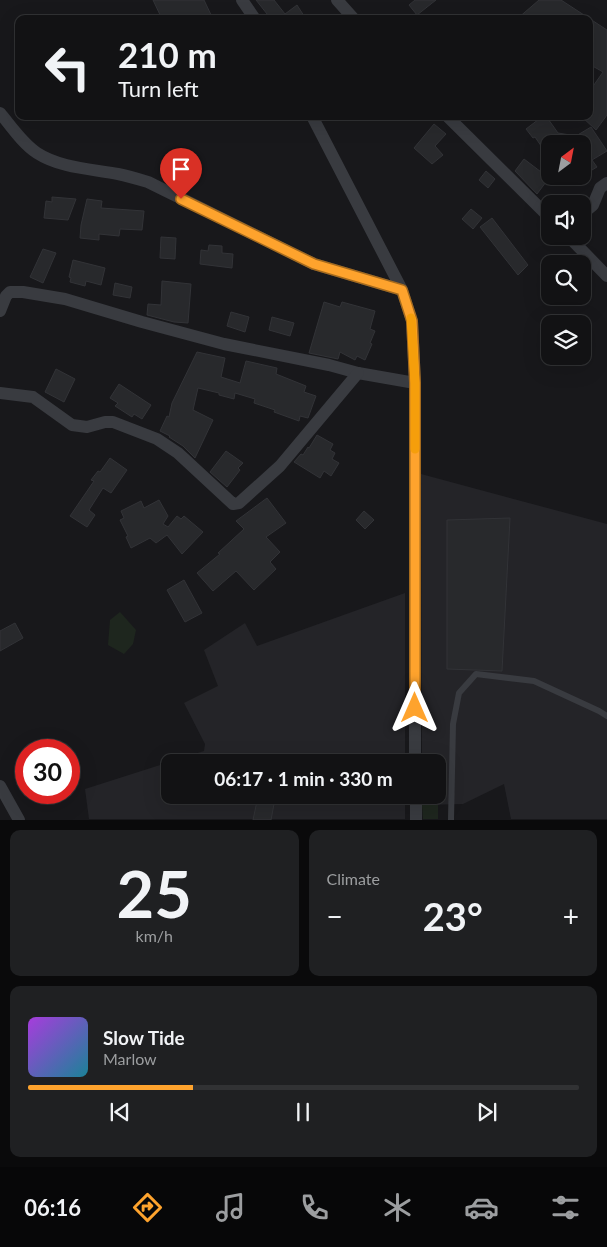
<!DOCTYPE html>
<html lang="en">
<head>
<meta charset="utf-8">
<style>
	body { margin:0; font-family:Lato,sans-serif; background:#1f2022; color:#f1f3f6; height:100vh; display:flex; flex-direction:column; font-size:19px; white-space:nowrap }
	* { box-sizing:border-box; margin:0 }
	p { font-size:16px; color:#9c9ea0 }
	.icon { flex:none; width:28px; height:28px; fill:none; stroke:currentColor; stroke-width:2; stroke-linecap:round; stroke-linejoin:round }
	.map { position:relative; height:820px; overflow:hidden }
	.side { display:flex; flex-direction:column; gap:10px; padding:10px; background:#0a0a0b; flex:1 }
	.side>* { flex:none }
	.hud { position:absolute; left:15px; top:15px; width:578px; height:105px; border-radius:10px; box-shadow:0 5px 20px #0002,0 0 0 1px #313234; background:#121214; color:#f1f3f6; overflow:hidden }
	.needle { width:32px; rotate:32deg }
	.buttons { position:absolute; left:541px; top:135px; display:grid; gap:10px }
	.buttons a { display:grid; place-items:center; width:50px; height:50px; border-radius:10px; background:#121214; box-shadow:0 5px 20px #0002,0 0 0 1px #313234; font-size:25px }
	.speed { position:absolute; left:15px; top:739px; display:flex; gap:10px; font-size:25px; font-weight:700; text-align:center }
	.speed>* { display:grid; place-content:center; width:65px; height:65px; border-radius:50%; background:#121214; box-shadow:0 5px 20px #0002,0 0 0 1px #313234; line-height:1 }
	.speed .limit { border:8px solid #d22; background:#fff; color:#111 }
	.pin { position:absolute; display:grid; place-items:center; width:42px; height:42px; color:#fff; margin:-51px -21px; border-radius:50% 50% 50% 0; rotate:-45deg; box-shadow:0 0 5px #0007 }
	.pin .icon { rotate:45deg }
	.me { position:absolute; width:55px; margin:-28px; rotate:0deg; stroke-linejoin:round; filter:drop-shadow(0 0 4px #0008) }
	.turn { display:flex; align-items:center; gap:18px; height:105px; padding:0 20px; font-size:22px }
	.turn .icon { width:65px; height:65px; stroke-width:2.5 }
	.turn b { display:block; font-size:35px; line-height:42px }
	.big { font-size:38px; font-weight:700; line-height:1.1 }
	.side .card { flex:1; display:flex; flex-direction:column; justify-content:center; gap:8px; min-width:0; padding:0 18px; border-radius:10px; background:#1f2022 }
	.side .dial { align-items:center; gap:0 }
	.dial b { font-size:65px; line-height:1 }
	.song { display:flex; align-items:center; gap:15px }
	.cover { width:60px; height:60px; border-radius:8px; background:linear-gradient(135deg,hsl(280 70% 55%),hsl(190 70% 35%)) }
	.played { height:5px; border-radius:2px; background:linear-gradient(90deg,#fea32d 30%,#313234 30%) }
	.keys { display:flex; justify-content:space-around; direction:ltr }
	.heat { display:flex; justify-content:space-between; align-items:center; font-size:28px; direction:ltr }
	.side .tiles { flex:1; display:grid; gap:10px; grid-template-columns:1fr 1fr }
	.card:last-child { grid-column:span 2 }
	.trip { position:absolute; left:161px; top:754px; width:285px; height:50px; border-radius:10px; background:#121214; box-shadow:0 5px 20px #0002,0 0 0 1px #313234; font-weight:700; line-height:50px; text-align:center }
	.tab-bar { display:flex; height:80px; justify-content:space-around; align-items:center; background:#070708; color:#9c9ea0 }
	.tab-bar .icon { width:35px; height:35px }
	.tab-bar .on { color:#fea32d }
	.tab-bar b { font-size:22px; color:#f1f3f6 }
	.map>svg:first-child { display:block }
	.built { fill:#242428 }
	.green { fill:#1e261e }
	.building { fill:#28292c; stroke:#323337 }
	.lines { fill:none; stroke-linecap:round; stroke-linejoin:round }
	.lane { stroke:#393b40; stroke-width:6 }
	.street { stroke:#393b40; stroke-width:12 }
	.route-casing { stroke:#a56a1d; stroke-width:12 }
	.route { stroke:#fea32d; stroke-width:9 }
	.slow { stroke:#f59e0b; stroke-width:9 }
</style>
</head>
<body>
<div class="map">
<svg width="607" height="820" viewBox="0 0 607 820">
	<rect width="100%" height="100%" fill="#18181b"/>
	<!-- built -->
	<g class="built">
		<path d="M421 474 607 524V819H511L504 784 463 804 422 805V795H438V762H422Z"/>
		<path d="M405 593V762H170V795H405V819H89L85 789 204 751 205 744 184 703 218 686 204 650 245 623 257 646Z"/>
	</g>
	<!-- green -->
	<g class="green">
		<path d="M120 612 136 630 133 644 124 654 108 645 110 620Z"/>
		<path d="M422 805H438V819H423Z"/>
	</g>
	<!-- building -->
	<g class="building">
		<path d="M153 0H204L213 19H162Z"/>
		<path d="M256 0H274L285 14 297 5 306 19H271Z"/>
		<path d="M415 0H436L417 15 409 5Z"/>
		<path d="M539 0H561L607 30V115L596 130 581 116H589V92L603 72 589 64V19H517Z"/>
		<path d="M543 116H546L558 133 576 136 591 127 607 151 592 160 597 167 582 176V144H550V159L535 137 533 138 526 129Z"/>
		<path d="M434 124 446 134 435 146 443 155 432 164 414 148Z"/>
		<path d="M524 159 549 178 537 194 515 171Z"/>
		<path d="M486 171 495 179 488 188 479 180Z"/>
		<path d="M52 197 76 199 68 220 44 218 46 201 52 202Z"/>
		<path d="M87 199 102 201 101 208 144 211 142 230 120 229 119 236 99 234V240L80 238 81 225Z"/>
		<path d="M471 209 482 218 473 229 462 219Z"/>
		<path d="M492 218 528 265 518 275 480 227Z"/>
		<path d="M161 237 176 238 175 259 160 258Z"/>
		<path d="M209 245 222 246V253L233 254 232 268 200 264 201 250 208 251Z"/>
		<path d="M43 249 56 253 43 283 30 277Z"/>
		<path d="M73 260 105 268 101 285 86 281 85 286 70 282 71 278 69 277Z"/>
		<path d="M162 281 191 284 188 323 174 322 147 315 148 304 161 305Z"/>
		<path d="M115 283 132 287 130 298 113 295Z"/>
		<path d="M324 302 340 307 342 302 375 311 370 329 375 331 370 343 372 344 365 360 357 356 355 360 340 352 338 359 309 353Z"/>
		<path d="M231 312 249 317 245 332 227 326Z"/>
		<path d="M272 317 294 323 290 336 269 330Z"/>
		<path d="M197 352 225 358 221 377 240 383 246 361 277 368 276 374 306 386 304 392 316 396 308 418 300 416 299 421 274 412 275 410 254 403 255 399 235 393 234 399 219 395V393L198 388 193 410 213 420 195 458 183 446 169 437 170 436 160 431 167 416 169 417 172 403Z"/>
		<path d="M56 369 75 379 64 402 45 392Z"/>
		<path d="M119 384 151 405 142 419 134 414 132 417 115 406 118 403 110 398Z"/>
		<path d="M317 435 333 444 330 450 335 453 332 459 339 463 331 476 324 471 320 478 294 462 301 454 303 455 308 447 309 448Z"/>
		<path d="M226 451 243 463 238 468 240 470 227 487 210 472Z"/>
		<path d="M110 458 127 470 111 493 103 488 89 510 95 515 87 527 70 516 94 481 91 480 98 471 100 472Z"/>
		<path d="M267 498 286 523 266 537 280 552 270 562 276 569 254 590 236 571 213 591 197 573 220 554 218 553 244 529 236 521Z"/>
		<path d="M159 500 168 516 163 524 168 527 177 516 181 519 184 516 203 532 182 554 167 535 156 543 150 538 131 548 126 537 128 536 120 520 124 518 121 511 141 501 144 508Z"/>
		<path d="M364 511 374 520 365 529 356 520Z"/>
		<path d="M510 518 502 671 447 669V520Z"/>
		<path d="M184 580 202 613 185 622 167 590Z"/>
		<path d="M15 623 23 638 0 651V631Z"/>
		<path d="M257 801 274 804 271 820H253Z"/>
	</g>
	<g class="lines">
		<!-- lane -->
		<path class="lane" d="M451 820 453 724 459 693 476 674 534 681 599 711 607 716"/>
		<!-- street -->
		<g class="street">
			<path d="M242 0 255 19"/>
			<path d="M337 0 354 19"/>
			<path d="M0 113C11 126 22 143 37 153 60 168 92 169 118 174 128 176 138 179 148 182L314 264 402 290 412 321 415 383V762"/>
			<path d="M312 116 402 290"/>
			<path d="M447 116 550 218"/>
			<path d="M582 214 593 205 600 188 607 183"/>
			<path d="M568 236 607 276"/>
			<path d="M0 311 6 296 10 292H23L65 299 142 322 224 344 329 365 358 373 415 383"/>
			<path d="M0 393 33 397 72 425 87 427 105 422H113L157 439 178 453 233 504 239 503 280 466 358 373"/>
			<path d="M0 786 19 820"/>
			<path d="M416 795V820"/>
		</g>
	</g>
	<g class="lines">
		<!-- route casing -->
		<g class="route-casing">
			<path id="route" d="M181 199 314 264 402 290 412 321 415 383V708"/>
		</g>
		<!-- route -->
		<use href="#route" class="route"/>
		<!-- slow -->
		<path class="slow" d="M411 318 415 383V449"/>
	</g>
</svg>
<div class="buttons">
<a><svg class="needle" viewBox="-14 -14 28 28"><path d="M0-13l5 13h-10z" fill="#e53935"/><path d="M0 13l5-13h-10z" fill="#9c9ea0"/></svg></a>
<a><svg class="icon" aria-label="sound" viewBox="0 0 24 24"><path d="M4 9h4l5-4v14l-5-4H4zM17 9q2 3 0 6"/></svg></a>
<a><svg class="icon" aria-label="search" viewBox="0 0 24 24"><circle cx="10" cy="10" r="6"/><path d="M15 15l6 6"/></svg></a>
<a><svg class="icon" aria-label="layers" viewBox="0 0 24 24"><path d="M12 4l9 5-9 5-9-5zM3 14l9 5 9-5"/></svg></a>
</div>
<div class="speed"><div class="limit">30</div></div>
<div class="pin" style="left:181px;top:199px;background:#d93025"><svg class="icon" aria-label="arrive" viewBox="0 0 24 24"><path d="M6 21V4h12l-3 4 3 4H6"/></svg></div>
<svg class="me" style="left:415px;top:708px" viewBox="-20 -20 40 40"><path d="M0-17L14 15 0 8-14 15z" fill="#fea32d" stroke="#fff" stroke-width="4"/></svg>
<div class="trip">06:17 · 1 min · 330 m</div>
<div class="hud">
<div class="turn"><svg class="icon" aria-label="left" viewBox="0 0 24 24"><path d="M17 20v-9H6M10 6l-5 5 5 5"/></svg><div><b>210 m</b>Turn left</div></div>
</div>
</div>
<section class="side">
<div class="tiles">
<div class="card dial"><b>25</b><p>km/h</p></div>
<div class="card"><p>Climate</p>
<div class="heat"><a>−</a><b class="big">23°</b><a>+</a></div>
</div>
<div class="card">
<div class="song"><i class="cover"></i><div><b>Slow Tide</b><p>Marlow</p></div></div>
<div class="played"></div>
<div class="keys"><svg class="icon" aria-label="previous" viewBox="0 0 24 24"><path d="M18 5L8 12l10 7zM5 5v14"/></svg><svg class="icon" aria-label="pause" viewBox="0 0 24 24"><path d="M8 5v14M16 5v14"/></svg><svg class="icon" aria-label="next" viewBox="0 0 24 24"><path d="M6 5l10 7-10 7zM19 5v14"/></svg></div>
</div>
</div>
</section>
<nav class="tab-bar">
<b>06:16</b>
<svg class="icon on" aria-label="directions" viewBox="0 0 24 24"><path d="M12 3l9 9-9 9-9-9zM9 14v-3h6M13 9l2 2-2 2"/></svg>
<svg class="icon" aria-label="music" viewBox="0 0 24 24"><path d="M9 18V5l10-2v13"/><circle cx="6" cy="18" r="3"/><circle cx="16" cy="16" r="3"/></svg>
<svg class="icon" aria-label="phone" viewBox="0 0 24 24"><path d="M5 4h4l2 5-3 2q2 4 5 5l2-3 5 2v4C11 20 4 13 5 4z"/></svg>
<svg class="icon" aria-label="climate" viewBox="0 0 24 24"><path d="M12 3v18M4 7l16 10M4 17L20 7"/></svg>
<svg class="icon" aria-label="car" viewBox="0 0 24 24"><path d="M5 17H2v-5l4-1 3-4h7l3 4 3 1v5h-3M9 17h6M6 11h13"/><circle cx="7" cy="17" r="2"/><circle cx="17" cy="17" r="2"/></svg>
<svg class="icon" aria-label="filters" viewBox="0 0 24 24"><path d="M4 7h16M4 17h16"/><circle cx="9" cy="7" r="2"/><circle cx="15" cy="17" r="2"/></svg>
</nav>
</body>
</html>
